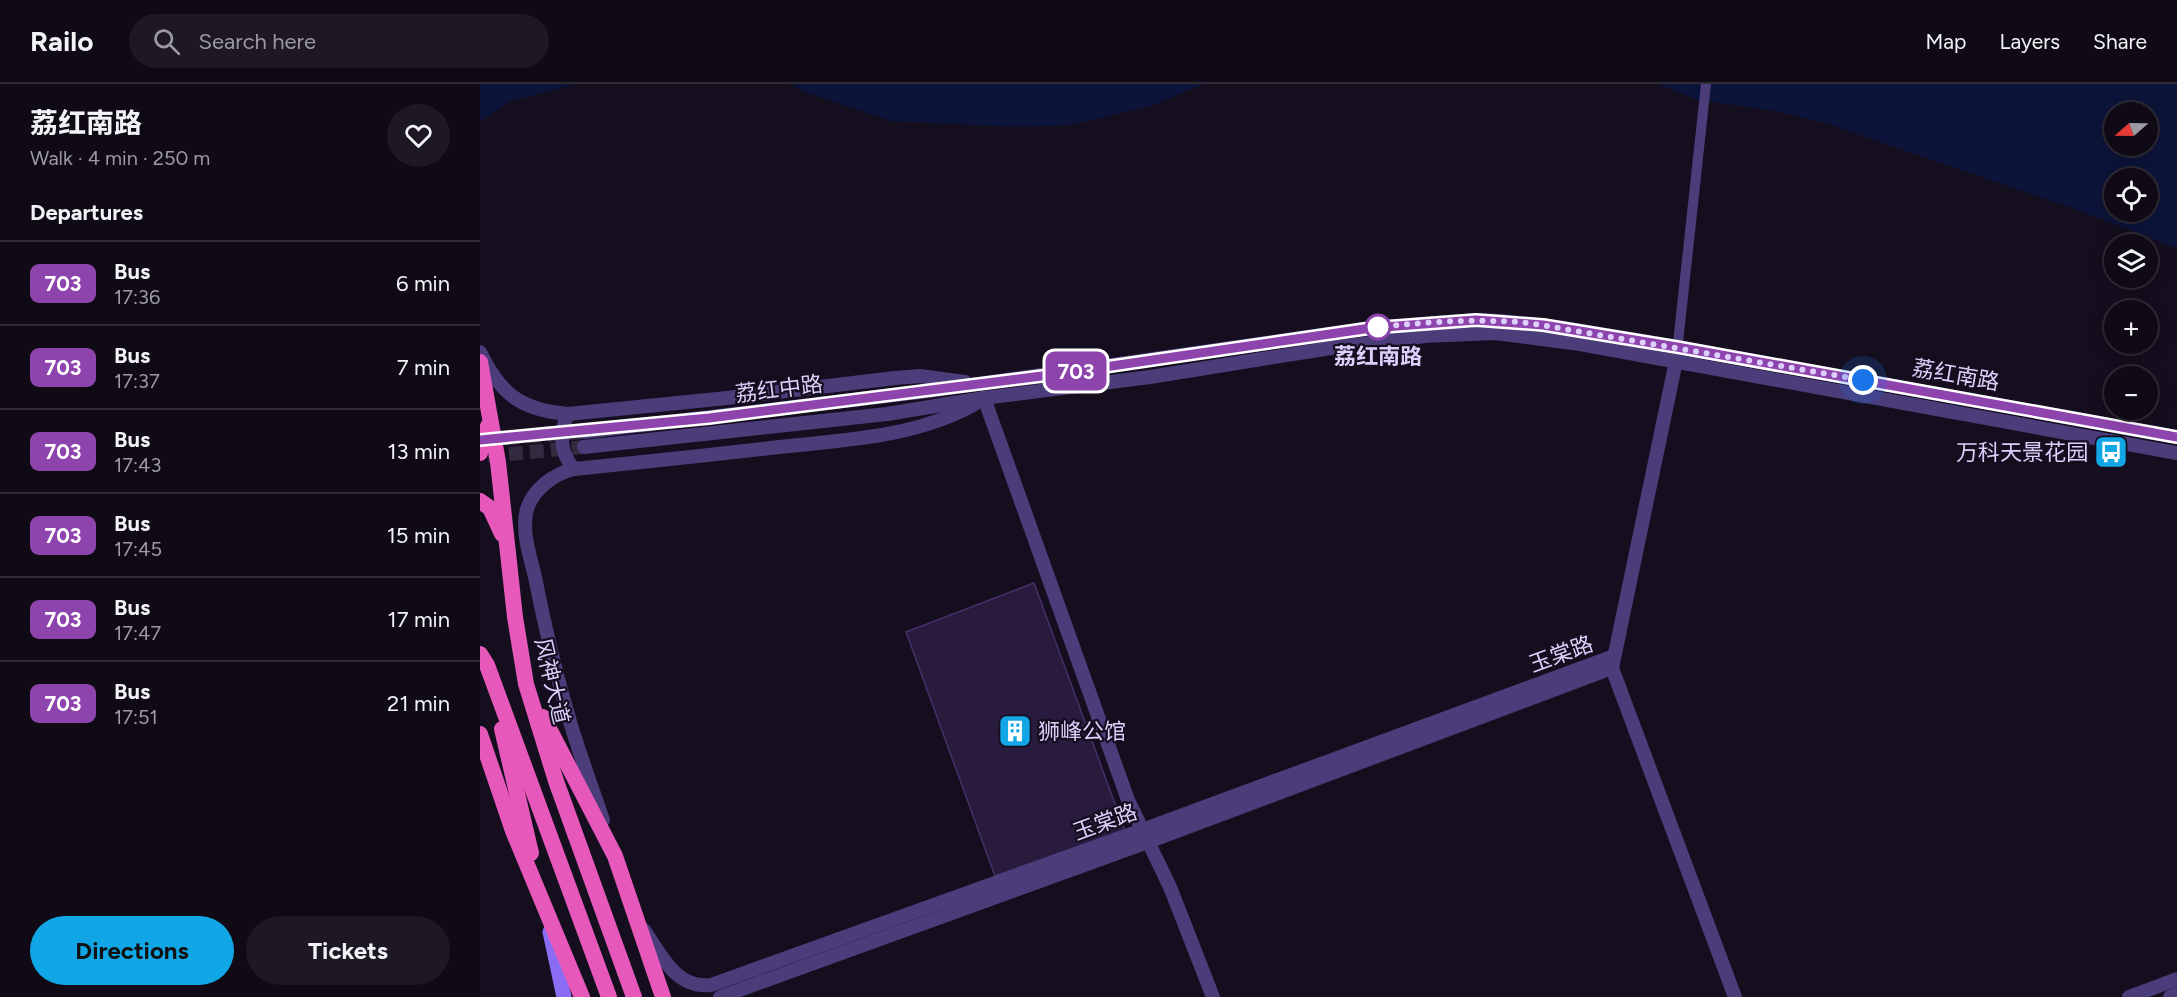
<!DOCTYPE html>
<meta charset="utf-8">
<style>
body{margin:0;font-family:Figtree,"Noto Sans SC",sans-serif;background:#1d1823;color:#f1f3f6;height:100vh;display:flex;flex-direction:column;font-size:22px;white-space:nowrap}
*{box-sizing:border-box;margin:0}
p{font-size:20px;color:#9b9aa1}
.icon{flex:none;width:33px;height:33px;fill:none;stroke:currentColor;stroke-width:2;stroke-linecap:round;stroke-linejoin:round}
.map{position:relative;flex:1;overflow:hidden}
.details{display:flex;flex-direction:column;background:#0f0a16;width:480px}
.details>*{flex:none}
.badge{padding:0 12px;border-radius:9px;font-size:21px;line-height:39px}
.needle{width:39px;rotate:250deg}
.fabs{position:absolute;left:1624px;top:18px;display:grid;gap:12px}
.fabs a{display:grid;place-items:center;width:54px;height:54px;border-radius:50%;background:#0f0a16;box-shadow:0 3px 15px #0003,0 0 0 2px #2f2b35;font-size:30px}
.you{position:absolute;width:30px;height:30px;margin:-15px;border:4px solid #fff;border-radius:50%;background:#1a73e8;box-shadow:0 0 0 9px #1a73e833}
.map>.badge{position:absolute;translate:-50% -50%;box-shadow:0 0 0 3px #fff}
h2{padding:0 30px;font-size:22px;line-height:54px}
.round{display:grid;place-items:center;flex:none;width:63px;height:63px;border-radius:32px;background:#1d1823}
.headline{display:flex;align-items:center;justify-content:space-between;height:102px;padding:0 30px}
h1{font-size:28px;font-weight:700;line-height:45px}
.button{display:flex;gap:12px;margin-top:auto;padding:12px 30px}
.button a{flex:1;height:69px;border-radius:36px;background:#11a6e5;color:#111;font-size:24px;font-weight:700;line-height:69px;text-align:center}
.button a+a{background:#1d1823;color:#f1f3f6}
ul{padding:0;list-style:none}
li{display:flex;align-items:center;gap:18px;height:84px;padding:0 30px;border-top:2px solid #2f2b35}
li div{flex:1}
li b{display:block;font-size:22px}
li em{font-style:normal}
li .badge{min-width:66px;font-weight:700;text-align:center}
header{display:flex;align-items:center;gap:36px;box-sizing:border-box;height:84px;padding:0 30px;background:#0f0a16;border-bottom:2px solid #2f2b35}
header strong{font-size:28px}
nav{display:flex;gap:33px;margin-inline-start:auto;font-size:21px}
.search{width:420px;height:54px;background:#1d1823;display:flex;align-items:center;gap:15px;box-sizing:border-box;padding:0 21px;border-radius:33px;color:#9b9aa1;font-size:22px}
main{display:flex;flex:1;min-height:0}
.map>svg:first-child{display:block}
</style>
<header>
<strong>Railo</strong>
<div class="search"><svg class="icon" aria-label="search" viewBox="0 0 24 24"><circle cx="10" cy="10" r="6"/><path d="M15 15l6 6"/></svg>Search here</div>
<nav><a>Map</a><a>Layers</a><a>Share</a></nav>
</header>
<main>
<section class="details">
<div class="headline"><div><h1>荔红南路</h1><p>Walk · 4 min · 250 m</p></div><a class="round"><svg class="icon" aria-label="heart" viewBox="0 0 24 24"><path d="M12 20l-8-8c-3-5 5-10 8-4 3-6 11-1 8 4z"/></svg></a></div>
<h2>Departures</h2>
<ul>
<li><span class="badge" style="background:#8e44ad;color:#fff">703</span><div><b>Bus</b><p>17:36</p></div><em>6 min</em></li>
<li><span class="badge" style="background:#8e44ad;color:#fff">703</span><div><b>Bus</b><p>17:37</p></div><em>7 min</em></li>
<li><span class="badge" style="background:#8e44ad;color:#fff">703</span><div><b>Bus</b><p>17:43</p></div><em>13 min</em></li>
<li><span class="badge" style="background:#8e44ad;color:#fff">703</span><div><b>Bus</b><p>17:45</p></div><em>15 min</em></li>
<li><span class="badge" style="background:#8e44ad;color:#fff">703</span><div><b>Bus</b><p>17:47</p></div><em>17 min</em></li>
<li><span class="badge" style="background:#8e44ad;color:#fff">703</span><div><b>Bus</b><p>17:51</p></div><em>21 min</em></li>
</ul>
<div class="button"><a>Directions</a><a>Tickets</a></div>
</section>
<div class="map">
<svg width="1697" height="913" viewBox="0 0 1697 913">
<rect width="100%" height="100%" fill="#140e1e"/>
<!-- water -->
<g fill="#0c1439" fill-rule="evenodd">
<polygon points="0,0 95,0 29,18 0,38"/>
<polygon points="310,0 724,0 668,23 590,41 540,43 411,37 328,9"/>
<path d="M1177,0h520v164l-102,-39 -250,-86 -45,-11 -85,-13zM1635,28h33v34h-33zM1635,94h33v34h-33z"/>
</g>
<!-- building -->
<polygon fill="#291b3e" stroke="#462f68" stroke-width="1.5" points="554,499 645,747 515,792 426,548"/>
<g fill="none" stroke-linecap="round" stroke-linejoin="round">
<!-- tertiary-tunnel -->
<g stroke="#322b3f" stroke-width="14" stroke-dasharray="14 7" stroke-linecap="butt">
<polyline points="5,356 104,348"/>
<polyline points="8,372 104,363"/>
</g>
<!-- minor -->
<polyline stroke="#4b3c7a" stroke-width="10" points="1197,268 1226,0"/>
<!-- tertiary -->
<g stroke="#4b3c7a" stroke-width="14">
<path d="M0,268c20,42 41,58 88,62l159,-16 168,-20 25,-2 45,6"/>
<polyline points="1196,277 1132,584 1255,913"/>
<polyline points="504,314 648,716 690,803 733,913"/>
<path d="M88,330c-9,19 -8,39 6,55"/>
<polyline points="104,348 448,307 891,244 996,236 1021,237 1077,243 1197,263 1697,353"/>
<polyline points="104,363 407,330 504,314 670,293 851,264 945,252 1015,249 1100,260 1697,369"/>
<path d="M123,736c-12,-36 -26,-72 -36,-109 -13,-44 -23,-89 -32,-134 -5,-21 -14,-47 -8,-68 7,-21 27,-35 47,-40 69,-7 137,-14 205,-22 66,-7 138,-10 196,-43"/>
<path d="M164,846c17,25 32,59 67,55l431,-155 472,-174"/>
<polyline points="240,913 668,758 1132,584"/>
<polyline points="1649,913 1697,895"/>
<polyline points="1690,913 1697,910"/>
</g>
<!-- secondary -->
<polyline stroke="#8b6df4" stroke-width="15" points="70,848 84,913"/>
<!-- trunk -->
<g stroke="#e658b9" stroke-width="16">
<polyline points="0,278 18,378 35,533 46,600 76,697 154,913"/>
<polyline points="0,369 8,342"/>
<polyline points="0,417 10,424 22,450"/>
<polyline points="0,570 7,581 129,913"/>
<polyline points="63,633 135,772 183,913"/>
<polyline points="22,645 51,769"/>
<polyline points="0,650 33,747 102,913"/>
</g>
</g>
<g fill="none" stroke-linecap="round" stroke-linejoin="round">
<defs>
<polyline id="line" points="0,356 229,334 570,291 891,244 996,236 1063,241 1197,263 1697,353"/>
</defs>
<!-- line casing -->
<use href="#line" stroke="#fff" stroke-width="14"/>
<!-- line -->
<use href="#line" stroke="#8e44ad" stroke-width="9"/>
<!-- walk -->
<path stroke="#ddcefb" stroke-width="6" stroke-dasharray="0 10.8" d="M898,243l-7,1c53,-6 105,-10 158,-5l334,57"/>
</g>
<!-- icons -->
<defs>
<symbol id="bus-square" viewBox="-11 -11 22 22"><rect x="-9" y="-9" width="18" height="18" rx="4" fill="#11a6e5" stroke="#140e1e"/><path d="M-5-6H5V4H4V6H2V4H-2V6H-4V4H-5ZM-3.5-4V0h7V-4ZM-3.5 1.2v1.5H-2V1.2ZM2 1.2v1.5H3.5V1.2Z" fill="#fff"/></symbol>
<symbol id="building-square" viewBox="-11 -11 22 22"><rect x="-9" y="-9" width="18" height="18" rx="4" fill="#11a6e5" stroke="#140e1e"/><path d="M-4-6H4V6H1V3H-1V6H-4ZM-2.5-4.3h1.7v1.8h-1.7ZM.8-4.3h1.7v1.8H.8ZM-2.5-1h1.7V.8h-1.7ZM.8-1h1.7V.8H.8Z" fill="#fff"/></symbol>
</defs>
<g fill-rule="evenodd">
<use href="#bus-square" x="1612" y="349" width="38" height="38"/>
<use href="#building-square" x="516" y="628" width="38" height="38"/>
</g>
<!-- markers -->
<circle fill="#fff" stroke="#8e44ad" stroke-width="3" cx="898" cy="243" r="12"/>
<g text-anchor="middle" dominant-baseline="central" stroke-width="4.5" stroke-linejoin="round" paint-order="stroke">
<!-- stop labels -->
<g font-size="22" font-weight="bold" fill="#ddcefb" stroke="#140e1e">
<text x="898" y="272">荔红南路</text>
</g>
<!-- street labels -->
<g font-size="22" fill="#ddcefb" stroke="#140e1e">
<text transform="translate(1476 291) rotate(10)">荔红南路</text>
<text transform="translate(299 305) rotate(-7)">荔红中路</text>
<text transform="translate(1081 570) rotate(-20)">玉棠路</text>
<text transform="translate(72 597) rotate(77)">风神大道</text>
<text transform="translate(625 738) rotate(-20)">玉棠路</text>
</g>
<!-- poi labels -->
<g font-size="22" fill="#ddcefb" stroke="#140e1e" text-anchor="end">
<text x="1608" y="368">万科天景花园</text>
<text x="558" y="647" text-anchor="start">狮峰公馆</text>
</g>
</g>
</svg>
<div class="fabs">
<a><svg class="needle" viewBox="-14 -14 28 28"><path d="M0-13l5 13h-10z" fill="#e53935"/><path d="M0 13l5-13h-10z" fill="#9b9aa1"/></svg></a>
<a><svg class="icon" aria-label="locate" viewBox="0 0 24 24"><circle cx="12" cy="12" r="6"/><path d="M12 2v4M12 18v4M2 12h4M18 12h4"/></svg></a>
<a><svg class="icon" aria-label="layers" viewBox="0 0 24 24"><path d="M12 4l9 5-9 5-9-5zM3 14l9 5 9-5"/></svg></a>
<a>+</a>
<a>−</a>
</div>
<div class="you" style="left:1383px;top:296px"></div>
<b class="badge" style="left:596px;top:287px;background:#8e44ad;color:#fff">703</b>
</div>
</main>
